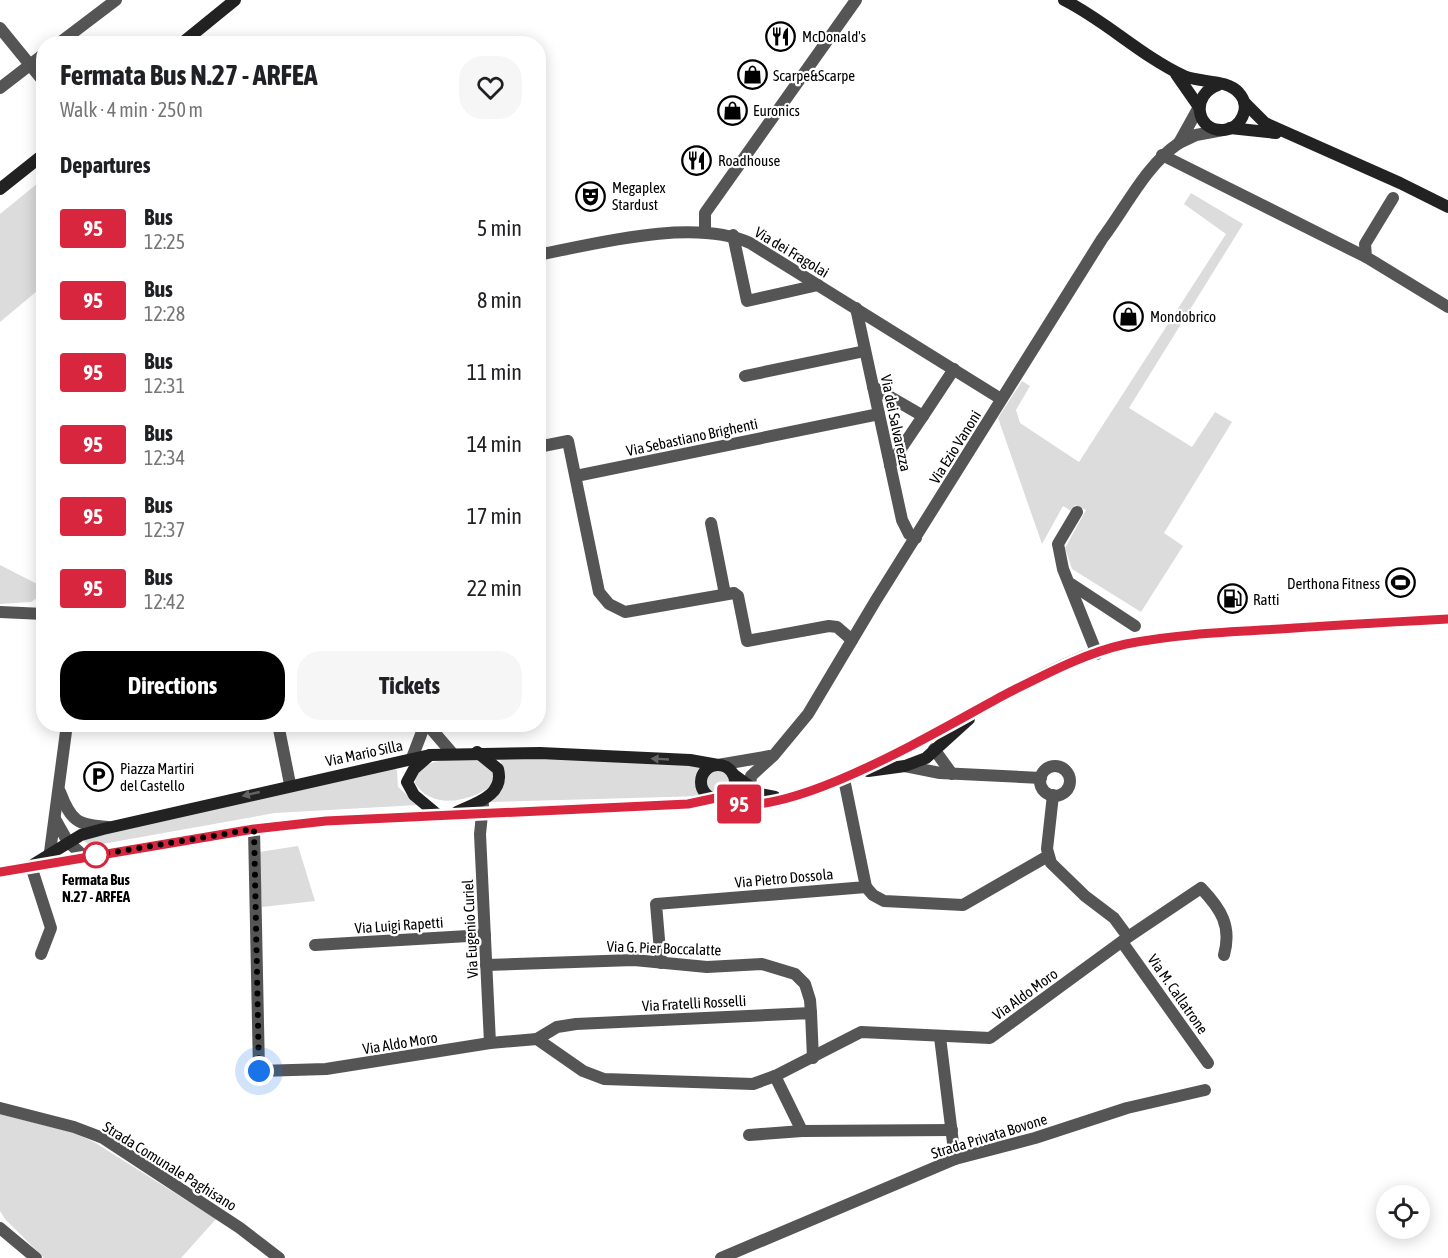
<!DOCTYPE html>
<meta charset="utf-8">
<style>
body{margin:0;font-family:"Asap Condensed",sans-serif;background:#f6f6f6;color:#202124;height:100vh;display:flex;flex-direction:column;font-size:22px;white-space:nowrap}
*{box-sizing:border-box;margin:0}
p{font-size:20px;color:#757577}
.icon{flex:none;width:33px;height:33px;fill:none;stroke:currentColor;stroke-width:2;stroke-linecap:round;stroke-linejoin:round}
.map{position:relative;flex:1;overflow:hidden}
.drawer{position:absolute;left:36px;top:36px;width:510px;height:696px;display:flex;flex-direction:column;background:#fff;border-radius:24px;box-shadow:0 3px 15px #0003}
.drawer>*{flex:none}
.badge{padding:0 12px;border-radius:4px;font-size:21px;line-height:39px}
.tools{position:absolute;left:1376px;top:1185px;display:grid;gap:12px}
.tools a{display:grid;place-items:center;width:54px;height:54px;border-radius:50%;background:#fff;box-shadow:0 3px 15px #0003;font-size:30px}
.you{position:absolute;width:30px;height:30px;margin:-15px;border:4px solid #fff;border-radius:50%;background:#1a73e8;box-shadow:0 0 0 9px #1a73e833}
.map>.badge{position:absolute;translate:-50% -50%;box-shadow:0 0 0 3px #fff}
h2{padding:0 24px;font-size:22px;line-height:54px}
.round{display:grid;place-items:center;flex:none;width:63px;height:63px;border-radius:24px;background:#f6f6f6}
.headline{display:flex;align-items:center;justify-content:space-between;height:102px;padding:0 24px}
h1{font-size:28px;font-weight:700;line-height:45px}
.action{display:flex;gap:12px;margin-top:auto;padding:12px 24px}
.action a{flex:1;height:69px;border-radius:24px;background:#000;color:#fff;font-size:24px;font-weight:700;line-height:69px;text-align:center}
.action a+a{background:#f6f6f6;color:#202124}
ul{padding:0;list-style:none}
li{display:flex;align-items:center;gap:18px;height:72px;padding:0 24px}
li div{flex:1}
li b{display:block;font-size:22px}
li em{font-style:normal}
li .badge{min-width:66px;font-weight:700;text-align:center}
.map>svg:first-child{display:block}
</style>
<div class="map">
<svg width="1448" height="1258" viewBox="0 0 1448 1258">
<rect width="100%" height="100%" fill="#fff"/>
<!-- green -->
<g fill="#dcdcdc">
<polygon points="43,179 43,286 0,322 0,214"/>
<polygon points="1191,193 1243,224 1129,408 1192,447 1215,412 1232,422 1164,533 1183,546 1141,612 1072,569 1065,548 1086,510 1075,505 1071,511 1063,506 1042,544 998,418 1022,381 1030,386 1016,410 1020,423 1079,462 1226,234 1184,204"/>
<polygon points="0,565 43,587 43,594 31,602 0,604"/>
<path d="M496,756l207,9c-6,12 -10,21 0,31l-214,6c19,-10 21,-32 7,-46z"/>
<path d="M474,758l8,3 13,13 -4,12c-21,16 -60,24 -76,-3 2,-26 40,-24 59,-25z"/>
<polygon points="392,768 397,770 398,787 418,805 275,813 91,846 81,839"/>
<circle cx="718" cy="781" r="12"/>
<polygon points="298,846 315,901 262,907 259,852"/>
<polygon points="0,1114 74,1133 94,1142 216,1219 181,1258 44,1258 5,1219 0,1211"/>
</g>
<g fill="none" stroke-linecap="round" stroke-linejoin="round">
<!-- street -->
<g stroke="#555" stroke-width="12">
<polyline points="0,28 44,82"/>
<polyline points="58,44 116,0"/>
<polyline points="0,88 44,54"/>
<polyline points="1199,107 1179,143 1196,135 1223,130"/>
<polyline points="1162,155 1366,257"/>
<polyline points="1393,198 1365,244 1366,257 1448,307"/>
<polyline points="705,232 705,213 856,0"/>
<polyline points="733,235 747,301 818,285"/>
<path d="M538,255c60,-12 156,-37 212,-12l251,156"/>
<polyline points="856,308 902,520 909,534 916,538"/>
<polyline points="745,376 865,351"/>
<polyline points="873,387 923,416 890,465"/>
<polyline points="923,416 954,369"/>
<polyline points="538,447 568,441 599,592 609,604 625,612 734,593 738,596 747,641 829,626 837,627 852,640"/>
<polyline points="576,476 879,414"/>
<polyline points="1077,512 1058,544 1063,569 1097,654"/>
<polyline points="711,523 725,594"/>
<polyline points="1071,584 1135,626"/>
<polyline points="0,612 44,614"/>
<polyline points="278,724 290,784"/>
<polyline points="427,724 452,753"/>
<polyline points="934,749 952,774"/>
<polyline points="412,758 425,724"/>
<polyline points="718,765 770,756"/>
<polyline points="905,766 940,773 1041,778"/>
<circle cx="1055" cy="781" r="15"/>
<path d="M750,787l1,-11 23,-21 34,-41 68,-114 226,-361c25,-33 43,-73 77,-96"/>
<path d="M60,792c11,29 17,33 48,35"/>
<polyline points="1053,795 1047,849 1051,863 1085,896 1114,918 1128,937"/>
<polyline points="483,805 480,834 490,1043"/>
<polyline points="55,819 68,842 85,857"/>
<path d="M254,829l5,242 67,-2 164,-26 47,-4 46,32 21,8 149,5 22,-8 86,-44 129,6 138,-101 73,-49c20,21 31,38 23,67"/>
<polyline points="50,852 67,724"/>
<polyline points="31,866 51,928 41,954"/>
<polyline points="866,887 873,895 884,901 963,905 1048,856"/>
<polyline points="1122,942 1208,1063"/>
<polyline points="315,945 485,935"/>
<polyline points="661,963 656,904 866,887 844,779"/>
<polyline points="486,965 634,960 707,967 762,964 795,974 805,984 810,1000 811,1013"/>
<polyline points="940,1037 955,1159"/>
<polyline points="537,1039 557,1027 576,1024 811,1013 813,1058"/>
<polyline points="775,1076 802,1131 952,1130"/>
<polyline points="0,1108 74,1127 103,1138 240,1228 279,1258"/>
<polyline points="749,1135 802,1131"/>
<polyline points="0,1228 36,1258"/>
<polyline points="721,1258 955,1159 1035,1138 1127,1108 1205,1090"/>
</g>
<!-- secondary -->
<g stroke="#222" stroke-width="12">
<path d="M1064,0c42,21 77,56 120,76 16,7 43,3 55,17 13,14 2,36 -16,37 -28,1 -32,-36 -5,-45"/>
<polyline points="181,44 235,0"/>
<polyline points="1176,74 1199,107"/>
<polyline points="1244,102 1265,123 1400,183 1448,207"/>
<polyline points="1230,128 1276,133"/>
<polyline points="0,189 44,154"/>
<polyline points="430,755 414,769 407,782 414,795 438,815"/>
<circle cx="718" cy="782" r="17"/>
<polyline points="868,771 905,766 926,758 969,719"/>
<polyline points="733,774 760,794 775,797"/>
<path d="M457,812c19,-9 48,-17 41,-43l-21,-17"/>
<polyline points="34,864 81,835 103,829 430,755 540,753 690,760 718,765"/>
<path d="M0,872l254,-43 72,-8 362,-17 28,-6c58,35 229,-72 284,-101 40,-21 81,-44 126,-53 49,-10 100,-12 149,-15 58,-3 115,-7 173,-10"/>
</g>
</g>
<!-- one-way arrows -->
<defs><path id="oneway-solid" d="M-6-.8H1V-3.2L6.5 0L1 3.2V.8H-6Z" transform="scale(1.5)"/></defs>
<g fill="#646464">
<use href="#oneway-solid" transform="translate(660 759) rotate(-177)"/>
<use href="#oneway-solid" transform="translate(251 794) rotate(167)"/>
</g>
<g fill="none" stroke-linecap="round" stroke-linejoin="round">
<defs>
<path id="line" d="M0,872l254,-43 72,-8 362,-17 28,-6c58,35 236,-76 292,-105 38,-19 77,-40 118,-49 50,-10 103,-12 154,-15 56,-4 112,-7 168,-10"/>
</defs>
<!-- line casing -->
<use href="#line" stroke="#fff" stroke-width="14"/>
<!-- line -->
<use href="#line" stroke="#d7263d" stroke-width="9"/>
<!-- walk -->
<polyline stroke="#000" stroke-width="6" stroke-dasharray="0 10.8" points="96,855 91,856 254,829 259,1071"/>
</g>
<!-- icons -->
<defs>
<symbol id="restaurant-ring" viewBox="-11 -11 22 22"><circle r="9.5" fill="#fff" stroke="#000" stroke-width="1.5"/><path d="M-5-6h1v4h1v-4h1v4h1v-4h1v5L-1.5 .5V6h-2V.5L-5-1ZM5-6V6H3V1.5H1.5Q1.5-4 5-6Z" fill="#000"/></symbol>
<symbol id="shop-ring" viewBox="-11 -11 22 22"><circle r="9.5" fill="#fff" stroke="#000" stroke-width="1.5"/><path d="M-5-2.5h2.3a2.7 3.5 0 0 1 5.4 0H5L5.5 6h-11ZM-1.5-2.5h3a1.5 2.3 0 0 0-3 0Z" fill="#000"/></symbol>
<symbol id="theatre-ring" viewBox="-11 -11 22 22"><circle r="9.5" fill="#fff" stroke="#000" stroke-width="1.5"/><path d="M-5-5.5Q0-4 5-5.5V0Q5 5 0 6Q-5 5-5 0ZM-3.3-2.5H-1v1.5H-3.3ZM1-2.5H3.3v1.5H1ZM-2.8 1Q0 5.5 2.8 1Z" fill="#000"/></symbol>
<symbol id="stadium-ring" viewBox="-11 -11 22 22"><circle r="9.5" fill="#fff" stroke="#000" stroke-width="1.5"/><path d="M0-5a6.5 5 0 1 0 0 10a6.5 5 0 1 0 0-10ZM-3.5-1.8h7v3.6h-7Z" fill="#000"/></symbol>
<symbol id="fuel-ring" viewBox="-11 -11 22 22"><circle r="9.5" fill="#fff" stroke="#000" stroke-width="1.5"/><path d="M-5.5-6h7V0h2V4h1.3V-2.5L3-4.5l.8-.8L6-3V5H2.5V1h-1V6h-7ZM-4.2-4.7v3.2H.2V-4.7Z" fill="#000"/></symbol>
<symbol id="parking-ring" viewBox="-11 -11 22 22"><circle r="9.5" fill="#fff" stroke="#000" stroke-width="1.5"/><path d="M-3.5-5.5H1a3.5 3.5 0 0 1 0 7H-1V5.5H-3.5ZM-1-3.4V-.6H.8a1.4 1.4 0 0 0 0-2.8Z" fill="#000"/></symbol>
</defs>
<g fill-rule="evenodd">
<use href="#restaurant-ring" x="764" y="20" width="33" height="33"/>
<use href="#shop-ring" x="736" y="58" width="33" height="33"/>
<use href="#shop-ring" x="716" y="94" width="33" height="33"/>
<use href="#restaurant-ring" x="680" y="144" width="33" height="33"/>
<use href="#theatre-ring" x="574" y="180" width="33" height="33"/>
<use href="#shop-ring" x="1112" y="300" width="33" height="33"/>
<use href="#stadium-ring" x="1384" y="566" width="33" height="33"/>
<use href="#fuel-ring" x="1216" y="582" width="33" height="33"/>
<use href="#parking-ring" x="82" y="760" width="33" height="33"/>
</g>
<!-- markers -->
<circle fill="#fff" stroke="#d7263d" stroke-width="3" cx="96" cy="855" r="12"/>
<g text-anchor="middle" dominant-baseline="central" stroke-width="4.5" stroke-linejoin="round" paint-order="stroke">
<!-- poi labels -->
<g font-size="15" fill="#000" stroke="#fff" text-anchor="start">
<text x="802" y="36">McDonald's</text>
<text x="773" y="75">Scarpe&amp;Scarpe</text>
<text x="753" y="110">Euronics</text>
<text x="718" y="160">Roadhouse</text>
<text x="612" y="187">Megaplex<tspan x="612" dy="17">Stardust</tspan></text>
<text x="1150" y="316">Mondobrico</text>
<text x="1380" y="583" text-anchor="end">Derthona Fitness</text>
<text x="1253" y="599">Ratti</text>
<text x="120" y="768">Piazza Martiri<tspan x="120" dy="17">del Castello</tspan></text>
</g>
<!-- street labels -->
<g font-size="15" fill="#000" stroke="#fff">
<text transform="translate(792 252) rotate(31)">Via dei Fragolai</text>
<text transform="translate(896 423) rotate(78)">Via dei Salvarezza</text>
<text transform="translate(692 437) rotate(-12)">Via Sebastiano Brighenti</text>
<text transform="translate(955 447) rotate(-58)">Via Ezio Vanoni</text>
<text transform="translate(364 753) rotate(-12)">Via Mario Silla</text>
<text transform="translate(784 878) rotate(-5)">Via Pietro Dossola</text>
<text transform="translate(399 925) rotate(-4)">Via Luigi Rapetti</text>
<text transform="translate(470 929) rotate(-93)">Via Eugenio Curiel</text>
<text transform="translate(664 948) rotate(2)">Via G. Pier Boccalatte</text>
<text transform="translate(1025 994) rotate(-36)">Via Aldo Moro</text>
<text transform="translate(1178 994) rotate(55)">Via M. Callatrone</text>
<text transform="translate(694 1003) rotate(-3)">Via Fratelli Rosselli</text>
<text transform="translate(400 1043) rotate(-9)">Via Aldo Moro</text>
<text transform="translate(989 1136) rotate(-17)">Strada Privata Bovone</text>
<text transform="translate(170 1166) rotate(32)">Strada Comunale Paghisano</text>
</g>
<!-- stop labels -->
<g font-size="15" font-weight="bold" fill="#000" stroke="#fff">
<text x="96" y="879">Fermata Bus<tspan x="96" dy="17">N.27 - ARFEA</tspan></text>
</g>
</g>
</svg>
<div class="tools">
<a><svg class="icon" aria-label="locate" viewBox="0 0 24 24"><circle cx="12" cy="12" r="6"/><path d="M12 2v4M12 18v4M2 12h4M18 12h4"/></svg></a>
</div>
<div class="you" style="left:259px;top:1071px"></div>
<b class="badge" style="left:739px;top:804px;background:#d7263d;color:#fff">95</b>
<section class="drawer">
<div class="headline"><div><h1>Fermata Bus N.27 - ARFEA</h1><p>Walk · 4 min · 250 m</p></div><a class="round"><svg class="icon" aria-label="heart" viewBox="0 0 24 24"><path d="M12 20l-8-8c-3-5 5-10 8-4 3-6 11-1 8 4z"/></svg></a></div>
<h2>Departures</h2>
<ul>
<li><span class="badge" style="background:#d7263d;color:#fff">95</span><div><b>Bus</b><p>12:25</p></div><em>5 min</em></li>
<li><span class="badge" style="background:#d7263d;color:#fff">95</span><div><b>Bus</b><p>12:28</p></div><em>8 min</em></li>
<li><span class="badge" style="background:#d7263d;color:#fff">95</span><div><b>Bus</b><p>12:31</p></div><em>11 min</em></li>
<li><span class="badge" style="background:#d7263d;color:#fff">95</span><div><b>Bus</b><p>12:34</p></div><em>14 min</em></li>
<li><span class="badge" style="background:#d7263d;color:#fff">95</span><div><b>Bus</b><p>12:37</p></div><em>17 min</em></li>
<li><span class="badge" style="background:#d7263d;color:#fff">95</span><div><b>Bus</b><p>12:42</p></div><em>22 min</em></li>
</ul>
<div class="action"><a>Directions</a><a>Tickets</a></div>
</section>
</div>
